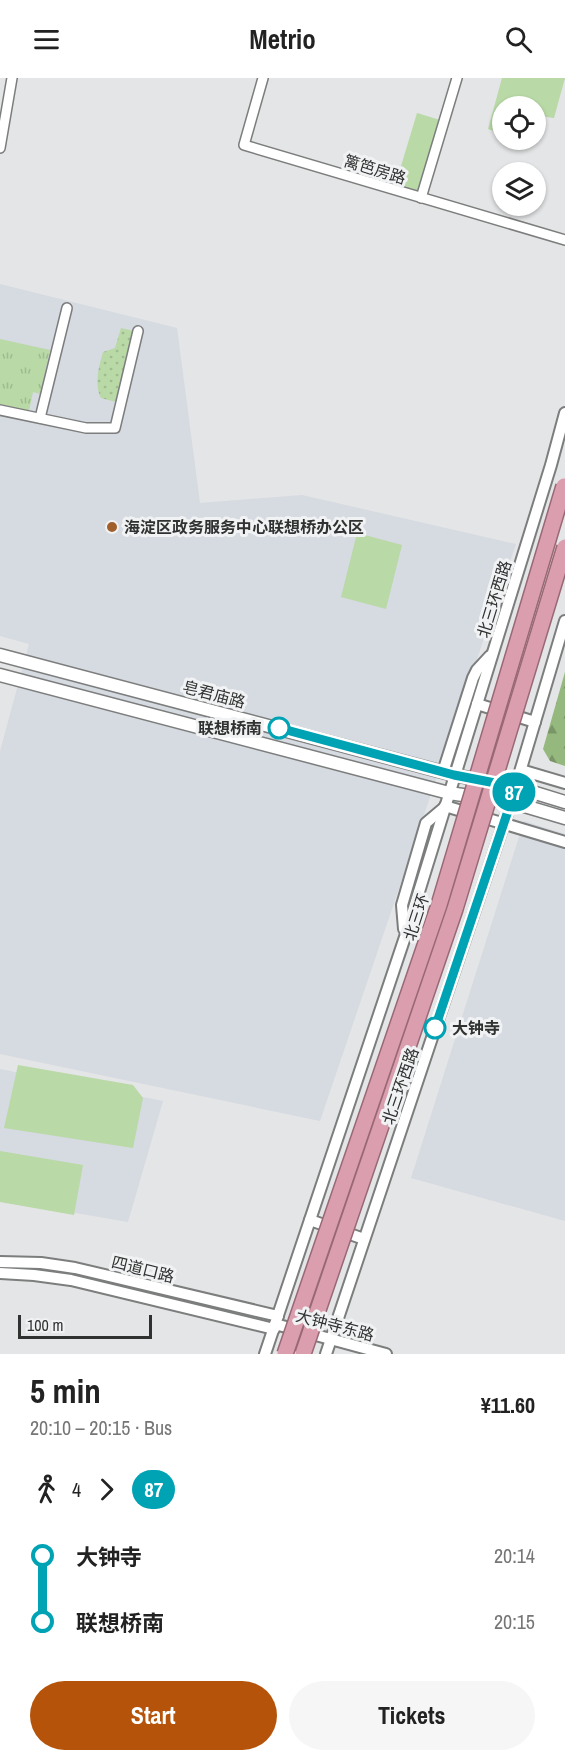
<!DOCTYPE html>
<meta charset="utf-8">
<style>
body{margin:0;font-family:"Archivo Narrow","Noto Sans SC",sans-serif;background:#f6f6f6;color:#222;height:100vh;display:flex;flex-direction:column;font-size:22px;white-space:nowrap}
*{box-sizing:border-box;margin:0}
p{font-size:20px;color:#767676}
.icon{flex:none;width:33px;height:33px;fill:none;stroke:currentColor;stroke-width:2;stroke-linecap:round;stroke-linejoin:round}
.map{position:relative;height:1276px;overflow:hidden}
.details{display:flex;flex-direction:column;background:#fff;flex:1}
.details>*{flex:none}
.badge{padding:0 12px;border-radius:20px;font-size:21px;line-height:39px}
.controls{position:absolute;left:492px;top:18px;display:grid;gap:12px}
.controls a{display:grid;place-items:center;width:54px;height:54px;border-radius:50%;background:#fff;box-shadow:0 2px 4px #0004;font-size:30px}
.scale{position:absolute;left:18px;bottom:15px;width:134px;box-sizing:border-box;padding-left:6px;border:3px solid #303131;border-top:0;font-size:16px;line-height:21px;white-space:nowrap;color:#303131;-webkit-text-stroke:4px #f1f2f3;paint-order:stroke}
.map>.badge{position:absolute;translate:-50% -50%;box-shadow:0 0 0 3px #fff}
.legs{display:flex;align-items:center;gap:9px;height:66px;padding:0 30px;font-size:20px}
.legs p{margin-inline-start:auto}
.overview{display:flex;align-items:center;justify-content:space-between;height:102px;padding:0 30px}
h1{font-size:33px;font-weight:800;line-height:45px}
.action{display:flex;gap:12px;margin-top:auto;padding:12px 30px}
.action a{flex:1;height:69px;border-radius:36px;background:#b45309;color:#fff;font-size:24px;font-weight:800;line-height:69px;text-align:center}
.action a+a{background:#f6f6f6;color:#222}
ul{padding:0 30px;list-style:none}
li{display:flex;align-items:center;gap:21px;height:66px;font-size:22px}
li i{display:grid;place-items:center;width:9px;height:100%;margin:0 8px;background:currentColor}
li i::after{content:'';width:15px;height:15px;margin:-8px;border:4px solid;border-radius:50%;background:#fff}
li p{margin-inline-start:auto}
li:first-child i{background:linear-gradient(#0000 50%,currentColor 0)}
li:last-child i{background:linear-gradient(currentColor 50%,#0000 0)}
header{display:flex;justify-content:space-between;align-items:center;height:78px;padding:0 30px;background:#fff;font-size:27px;font-weight:800}
.map>svg:first-child{display:block}
</style>
<header><svg class="icon" aria-label="menu" viewBox="0 0 24 24"><path d="M4 6h16M4 12h16M4 18h16"/></svg>Metrio<svg class="icon" aria-label="search" viewBox="0 0 24 24"><circle cx="10" cy="10" r="6"/><path d="M15 15l6 6"/></svg></header>
<div class="map">
<svg width="565" height="1276" viewBox="0 0 565 1276">
<defs>
<pattern id="grass-tufts" width="24" height="20" patternUnits="userSpaceOnUse" patternTransform="scale(1.5)"><rect width="24" height="20" fill="#b9d9a6"/><path d="M3 7l-1-3M5 7V3M7 7l1-3M15 17l-1-3M17 17v-4M19 17l1-3" fill="none" stroke="#9fbb8f"/></pattern>
<pattern id="forest-firs" width="22" height="20" patternUnits="userSpaceOnUse" patternTransform="scale(1.5)"><rect width="22" height="20" fill="#95b87e"/><path d="M5 1l3.5 6h-7zM16 11l3.5 6h-7z" fill="#7a9668"/></pattern>
<pattern id="garden-dots" width="8" height="8" patternUnits="userSpaceOnUse" patternTransform="scale(1.5)"><rect width="8" height="8" fill="#b9d9a6"/><path d="M2 2h.1M6 6h.1" fill="none" stroke="#9fbb8f" stroke-width="1.8" stroke-linecap="round"/></pattern>
</defs>
<rect width="100%" height="100%" fill="#e4e5e6"/>
<!-- built -->
<g fill="#d6dae1">
<polygon points="0,206 177,250 200,425 302,417 516,466 320,1043 0,976 0,673 29,566 0,558"/>
<polygon points="524,743 565,756 565,1143 411,1100"/>
<polygon points="0,991 163,1023 128,1144 0,1122"/>
</g>
<!-- grass -->
<polygon fill="url(#grass-tufts)" points="0,261 50,272 40,316 33,314 29,333 0,326"/>
<!-- forest -->
<polygon fill="url(#forest-firs)" points="565,594 565,688 550,683 543,671"/>
<!-- park -->
<g fill="#b9d9a6">
<polygon points="502,0 565,0 554,40 540,38 536,51 536,28 502,28 502,56 488,51"/>
<polygon points="417,35 440,42 418,116 395,108"/>
<polygon points="357,455 402,467 386,531 341,519"/>
<polygon points="18,987 133,1007 143,1020 133,1070 4,1050"/>
<polygon points="0,1073 83,1087 74,1137 0,1124"/>
</g>
<!-- garden -->
<path fill="url(#garden-dots)" d="M121,250l13,3 -18,71 -15,-4c-7,-14 -2,-32 2,-46l12,-4z"/>
<g fill="none" stroke-linecap="round" stroke-linejoin="round">
<defs>
<g id="minor">
<polyline points="263,0 244,67 565,162"/>
<polyline points="0,70 12,0"/>
<polyline points="421,120 457,0"/>
<polyline points="0,332 86,350 115,350 138,253"/>
<polyline points="40,340 67,230"/>
</g>
<g id="tertiary">
<polyline points="477,626 535,644"/>
<polyline points="521,692 565,705"/>
<polyline points="443,694 473,600 477,592 490,578"/>
<polyline points="445,728 565,764"/>
<polyline points="476,738 505,641"/>
<polyline points="404,851 402,827 426,745 445,729"/>
<polyline points="310,1142 364,1161"/>
<polyline points="0,1184 41,1185 75,1190 278,1238"/>
<polyline points="0,1195 34,1197 71,1202 274,1251"/>
<polyline points="275,1246 386,1276"/>
<polyline points="265,1276 405,859 551,387 565,335"/>
<polyline points="326,1276 511,724 565,543"/>
</g>
<g id="secondary">
<polyline points="0,577 454,697 516,709 565,724"/>
<polyline points="0,597 449,715 511,724 565,740"/>
</g>
</defs>
<!-- minor casing -->
<use href="#minor" stroke="#7c7d7d" stroke-width="12"/>
<!-- tertiary casing -->
<use href="#tertiary" stroke="#7c7d7d" stroke-width="14"/>
<!-- secondary casing -->
<use href="#secondary" stroke="#7c7d7d" stroke-width="15"/>
<!-- minor -->
<use href="#minor" stroke="#fff" stroke-width="9"/>
<!-- tertiary -->
<use href="#tertiary" stroke="#fff" stroke-width="10"/>
<!-- secondary -->
<use href="#secondary" stroke="#fff" stroke-width="12"/>
<defs>
<g id="trunk-bridge">
<polyline points="285,1276 439,827 564,408"/>
<polyline points="303,1276 455,831 565,469"/>
</g>
</defs>
<!-- trunk-bridge casing -->
<use href="#trunk-bridge" stroke="#986875" stroke-width="18" stroke-linecap="butt"/>
<!-- trunk-bridge -->
<use href="#trunk-bridge" stroke="#da9eae" stroke-width="15"/>
</g>
<g fill="none" stroke-linecap="round" stroke-linejoin="round">
<defs>
<polyline id="line-1" points="279,650 454,697 516,709 435,950"/>
</defs>
<!-- line-1 casing -->
<use href="#line-1" stroke="#fff" stroke-width="14"/>
<!-- line-1 -->
<use href="#line-1" stroke="#00a3b4" stroke-width="9"/>
</g>
<!-- markers -->
<circle fill="#a1602b" stroke="#f1f2f3" stroke-width="2" cx="112" cy="449" r="6"/>
<g fill="#fff" stroke="#00a3b4" stroke-width="3">
<circle cx="279" cy="650" r="10"/>
<circle cx="435" cy="950" r="10"/>
</g>
<g text-anchor="middle" dominant-baseline="central" stroke-width="6" stroke-linejoin="round" paint-order="stroke">
<!-- street labels -->
<g font-size="16" fill="#303131" stroke="#f1f2f3">
<text transform="translate(375 91) rotate(17)">篱笆房路</text>
<text transform="translate(494 521) rotate(-73)">北三环西路</text>
<text transform="translate(214 616) rotate(15)">皂君庙路</text>
<text transform="translate(416 839) rotate(-72)">北三环</text>
<text transform="translate(400 1008) rotate(-71)">北三环西路</text>
<text transform="translate(143 1191) rotate(14)">四道口路</text>
<text transform="translate(335 1247) rotate(15)">大钟寺东路</text>
</g>
<!-- poi labels -->
<g font-size="16" font-weight="bold" fill="#303131" stroke="#f1f2f3" text-anchor="start">
<text x="124" y="449">海淀区政务服务中心联想桥办公区</text>
</g>
<!-- stop labels -->
<g font-size="16" font-weight="bold" fill="#303131" stroke="#f1f2f3" text-anchor="end">
<text x="262" y="650">联想桥南</text>
<text x="452" y="950" text-anchor="start">大钟寺</text>
</g>
</g>
</svg>
<div class="controls">
<a><svg class="icon" aria-label="locate" viewBox="0 0 24 24"><circle cx="12" cy="12" r="6"/><path d="M12 2v4M12 18v4M2 12h4M18 12h4"/></svg></a>
<a><svg class="icon" aria-label="layers" viewBox="0 0 24 24"><path d="M12 4l9 5-9 5-9-5zM3 14l9 5 9-5"/></svg></a>
</div>
<div class="scale">100 m</div>
<b class="badge" style="left:514px;top:714px;background:#00a3b4;color:#fff">87</b>
</div>
<section class="details">
<div class="overview"><div><h1>5 min</h1><p>20:10 – 20:15 · Bus</p></div><b>¥11.60</b></div>
<div class="legs"><svg class="icon" aria-label="walk" viewBox="0 0 24 24"><circle cx="13" cy="4" r="2"/><path d="M13 8l-2 6 4 7M11 14l-3 7M7 12l3-4h3l4 4"/></svg>4<svg class="icon" aria-label="forward" viewBox="0 0 24 24"><path d="M9 5l7 7-7 7"/></svg><b class="badge" style="background:#00a3b4;color:#fff">87</b></div>
<ul>
<li><i style="color:#00a3b4"></i><b>大钟寺</b><p>20:14</p></li>
<li><i style="color:#00a3b4"></i><b>联想桥南</b><p>20:15</p></li>
</ul>
<div class="action"><a>Start</a><a>Tickets</a></div>
</section>
